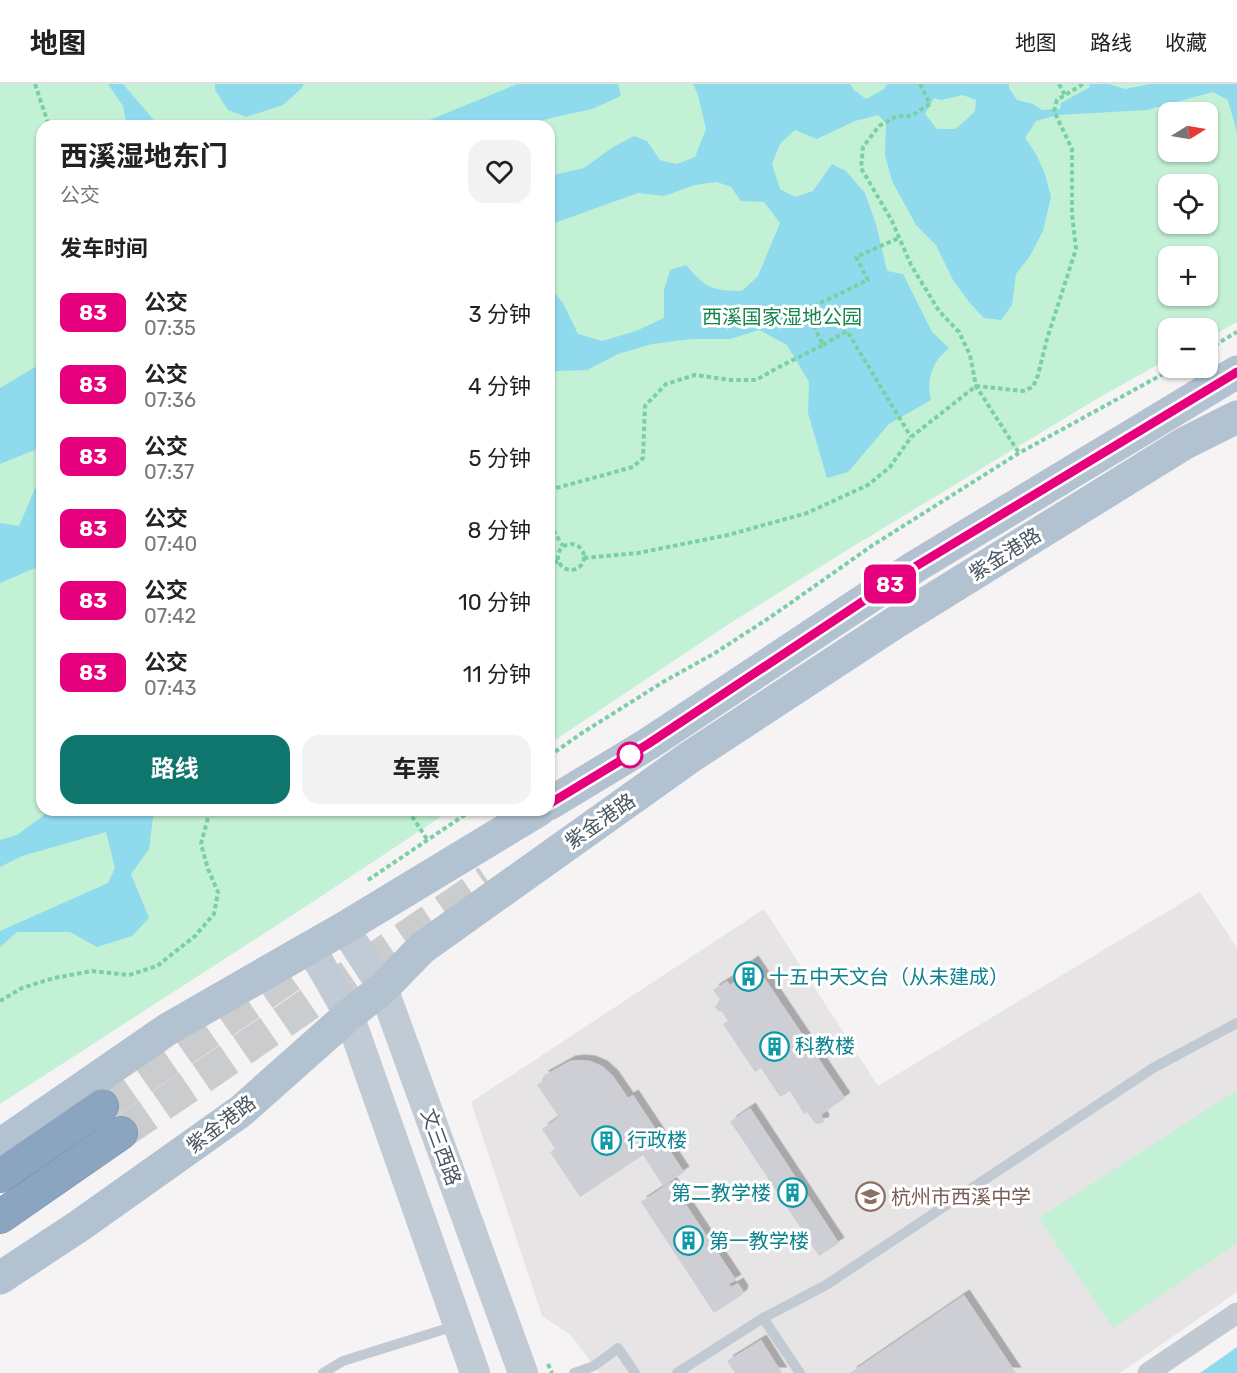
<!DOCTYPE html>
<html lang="zh">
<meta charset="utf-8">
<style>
body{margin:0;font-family:Rubik,"Noto Sans SC",sans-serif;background:#f2f2f2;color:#222;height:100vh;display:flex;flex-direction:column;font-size:22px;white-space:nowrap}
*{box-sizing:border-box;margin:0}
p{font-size:20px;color:#767676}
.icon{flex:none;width:33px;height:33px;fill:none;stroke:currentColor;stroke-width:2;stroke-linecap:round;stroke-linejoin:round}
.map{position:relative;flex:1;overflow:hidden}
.drawer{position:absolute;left:36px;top:36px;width:519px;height:696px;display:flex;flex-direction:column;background:#fff;border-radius:18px;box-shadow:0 2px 4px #0004}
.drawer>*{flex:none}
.badge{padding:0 12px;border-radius:9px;font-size:21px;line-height:39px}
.needle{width:39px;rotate:79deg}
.tools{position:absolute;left:1158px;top:18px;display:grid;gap:12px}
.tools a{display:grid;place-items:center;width:60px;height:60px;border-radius:12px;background:#fff;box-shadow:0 2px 4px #0004;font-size:30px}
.map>.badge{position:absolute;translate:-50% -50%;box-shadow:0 0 0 3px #fff}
h2{padding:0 24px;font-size:22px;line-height:54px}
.round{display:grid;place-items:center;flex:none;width:63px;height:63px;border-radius:18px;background:#f2f2f2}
.summary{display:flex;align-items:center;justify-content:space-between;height:102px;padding:0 24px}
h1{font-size:28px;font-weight:700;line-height:45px}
.button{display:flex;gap:12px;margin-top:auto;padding:12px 24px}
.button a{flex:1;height:69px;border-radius:18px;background:#0f766e;color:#fff;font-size:24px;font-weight:700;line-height:69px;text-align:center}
.button a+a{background:#f2f2f2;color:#222}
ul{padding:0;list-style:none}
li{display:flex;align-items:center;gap:18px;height:72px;padding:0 24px}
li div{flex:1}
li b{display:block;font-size:22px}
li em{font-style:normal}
li .badge{min-width:66px;font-weight:700;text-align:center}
header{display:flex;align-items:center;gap:36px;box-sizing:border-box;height:84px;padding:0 30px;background:#fff;border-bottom:2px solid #e0e0e0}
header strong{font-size:28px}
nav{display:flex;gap:33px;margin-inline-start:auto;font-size:21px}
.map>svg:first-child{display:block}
</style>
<header>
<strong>地图</strong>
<nav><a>地图</a><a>路线</a><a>收藏</a></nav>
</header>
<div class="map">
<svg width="1237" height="1289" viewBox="0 0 1237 1289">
<defs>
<filter id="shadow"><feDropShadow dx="5.5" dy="-5.5" stdDeviation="0" flood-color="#0004"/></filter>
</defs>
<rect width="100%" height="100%" fill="#f5f3f3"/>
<!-- education -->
<polygon fill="#e6e4e5" points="1200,808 1237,864 1237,1208 1120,1289 599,1289 571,1251 542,1232 471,1018 764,825 878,1002"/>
<!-- green -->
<g fill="#c3f1d5" fill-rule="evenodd">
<path d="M0,0h1237v238l-29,16v-10h-40v31l-75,42 -249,151 -115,72 -180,120v-618h-507v684h409l-143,95 -308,199zM1168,28h40v40h-40zM1168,100h40v40h-40zM1168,172h40v40h-40z"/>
<polygon points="1237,1006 1237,1159 1113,1244 1039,1134"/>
</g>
<!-- water -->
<g fill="#90daee" fill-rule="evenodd">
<polygon points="108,0 123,0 159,42 127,42 123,22"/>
<polygon points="215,0 304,0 302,4 283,21 246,33 228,26 215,6"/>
<polygon points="517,0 618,0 621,12 592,25 551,34 524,42 415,42"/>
<path d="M693,0h157l4,6 12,9 18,-10 3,-5h122v4l8,12 16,4 9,6 18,-1 1,-6 29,-16 -1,-3h19l17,5 25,-5h87v49l-9,-33 -15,-8 -66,18 -89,5 -22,6 -11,17 11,16 9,20 6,23 -8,34 -13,25 -14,18 -4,31 -11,15 -17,-2 -15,-16 -16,-22 -17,-35 -20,-20 -24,-44 -7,-26 1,-32 -8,-8 -23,6 -38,18 -22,-9 -15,14 -8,20 8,25 15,8 18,-6 19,-27 14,7 19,22 11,31 11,47 16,3 29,58 17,16c-17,14 -23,31 -18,52l-42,24 -41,48 -21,6 -19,-65 1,-31 -22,-37 -28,-15 -29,9h-39l-39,5 -34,10 -31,16 -30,1 -8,4v-89l14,17 15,31 24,7 34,-10 28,-13v-28l6,-20 16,-5c20,23 26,26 56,26l16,-15 22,-53 -16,-21 -23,-1 -10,-14 -14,-5 -22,3 -31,11 -26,-3 -89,32v-49l35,-8 29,-21 21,-11 13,5 13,19 17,4 18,-7 11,-28 -8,-34zM963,11l13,5 -1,11 -9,9 -11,9h-18l-12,-15 9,-16 7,2z"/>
<polygon points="42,279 42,363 0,380 0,304"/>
<polygon points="42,396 42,495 35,484 0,499 0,439 19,442 38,398"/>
<polygon points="51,726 154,726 149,765 131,790 149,834 132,852 97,863 70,848 17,848 0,863 0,847 108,799 115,784 106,748 22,772 0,783 0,756 17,751"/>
<polygon points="1237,1263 1237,1289 1200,1289"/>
</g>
<!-- building -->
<g fill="#cdcfd5" filter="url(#shadow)">
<polygon points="753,877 845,1014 821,1031 824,1036 823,1039 816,1040 814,1038 807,1028 804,1030 790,1007 780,1013 761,984 755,988 723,940 728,937 722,928 718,927 715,923 720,915 713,906 727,897 730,901 736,897 733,891"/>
<polygon points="579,976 590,977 602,982 613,992 628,1014 633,1011 684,1088 663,1102 643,1071 580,1113 550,1068 555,1065 542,1045 559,1033 537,1001 545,996 543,992 570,977"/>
<polygon points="750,1024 839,1159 819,1172 740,1052 730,1038"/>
<polygon points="671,1098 736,1196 729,1200 731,1203 738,1199 743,1207 742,1211 714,1229 641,1118"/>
<polygon points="964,1211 1016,1289 850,1289"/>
<polygon points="761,1256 782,1289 735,1289 727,1277"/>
</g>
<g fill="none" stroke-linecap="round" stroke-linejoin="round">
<!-- highway-tunnel -->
<g stroke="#caccce" stroke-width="33" stroke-dasharray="33 16" stroke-linecap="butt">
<polyline points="102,1022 313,876"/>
<polyline points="121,1049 488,797"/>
</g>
<defs>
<g id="highway">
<polyline points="0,1092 102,1022"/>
<polyline points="0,1133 121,1049"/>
</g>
</defs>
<!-- highway casing -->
<use href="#highway" stroke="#7690ad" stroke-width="34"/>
<!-- path -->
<g stroke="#7ad0a6" stroke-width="4" stroke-dasharray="4.5 3" stroke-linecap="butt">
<polyline points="35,0 49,42"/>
<polyline points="920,0 930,20 911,32 897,32 879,42 863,63 861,84 892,137 911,181 939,227 959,248 970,271 976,302 1019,369"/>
<polyline points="1059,0 1065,11"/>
<polyline points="823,261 847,247 911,353"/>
<polyline points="1208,265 1237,248"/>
<polyline points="549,406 633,383 643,374 645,322 666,300 695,291 731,296 756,296 777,284 823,261 806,226 868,196 856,173 899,154"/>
<polyline points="549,440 563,462"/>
<circle cx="571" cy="473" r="13"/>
<polyline points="584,474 638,469 728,451 807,429 868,401 890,383 911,353 976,302 1023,307 1033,303 1038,291 1047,255 1076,165 1072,130 1072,65 1054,27 1057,16 1083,0"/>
<polyline points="549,483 558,477"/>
<polyline points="549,672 582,649 663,598 715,569 772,532 873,461 1019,369 1174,284"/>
<polyline points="408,726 428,757"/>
<polyline points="368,796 472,726"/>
<polyline points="0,917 22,904 54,894 92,887 129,891 157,882 195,852 214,830 218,808 208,785 201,760 210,726"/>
<polyline points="548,1280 552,1289"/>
</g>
<!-- lane -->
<g stroke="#c1cad2" stroke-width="10">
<polyline points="763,1234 800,1289"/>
<polyline points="323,1289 343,1277 458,1241"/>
<polyline points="574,1289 594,1282 618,1264 635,1289"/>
<polyline points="677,1289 763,1234 826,1201 1153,984 1237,939"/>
</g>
<!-- street -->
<polyline stroke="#c1cad2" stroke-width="21" points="1148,1289 1237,1229"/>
<!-- secondary -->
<g stroke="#c1cbd6" stroke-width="30">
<polyline points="344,844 383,904 523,1289"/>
<polyline points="311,864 349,931 475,1289"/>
</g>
<!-- primary -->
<g stroke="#b3c2d1" stroke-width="33">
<polyline points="549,720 648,660 913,484 1237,288"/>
<polyline points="0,1061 168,945 344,844 539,726"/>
<polyline points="0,1194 79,1142 241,1027 349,931 383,904 422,864 690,673 896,538 1185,359 1237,333"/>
</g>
<!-- highway -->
<use href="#highway" stroke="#8ba5c1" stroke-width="33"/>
</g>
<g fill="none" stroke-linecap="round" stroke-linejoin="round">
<defs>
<polyline id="line" points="549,720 648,660 913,484 1237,288"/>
</defs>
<!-- line casing -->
<use href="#line" stroke="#fff" stroke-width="14"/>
<!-- line -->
<use href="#line" stroke="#e6007e" stroke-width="9"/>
</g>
<!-- icons -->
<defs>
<symbol id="building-ring" viewBox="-11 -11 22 22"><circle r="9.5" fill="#fff" stroke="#0f9aa8" stroke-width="1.5"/><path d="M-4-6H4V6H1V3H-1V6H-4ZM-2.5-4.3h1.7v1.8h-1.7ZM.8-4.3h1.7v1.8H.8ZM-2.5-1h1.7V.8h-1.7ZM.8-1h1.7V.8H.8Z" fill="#0f9aa8"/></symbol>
<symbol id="school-ring" viewBox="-11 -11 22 22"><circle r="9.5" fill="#fff" stroke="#8d6e63" stroke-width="1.5"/><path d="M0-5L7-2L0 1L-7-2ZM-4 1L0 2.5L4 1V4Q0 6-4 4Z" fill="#8d6e63"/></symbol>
</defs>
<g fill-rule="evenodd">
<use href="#building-ring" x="732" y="876" width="33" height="33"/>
<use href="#building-ring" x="758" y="946" width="33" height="33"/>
<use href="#building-ring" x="590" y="1040" width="33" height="33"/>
<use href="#building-ring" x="776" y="1092" width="33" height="33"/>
<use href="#school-ring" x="854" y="1096" width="33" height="33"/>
<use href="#building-ring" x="672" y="1140" width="33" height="33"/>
</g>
<!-- markers -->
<circle fill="#fff" stroke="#e6007e" stroke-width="3" cx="630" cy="671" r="12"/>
<g text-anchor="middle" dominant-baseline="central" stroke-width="6" stroke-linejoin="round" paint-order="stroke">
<!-- park labels -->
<g font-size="20" fill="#17864f" stroke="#fff">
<text x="782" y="233">西溪国家湿地公园</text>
</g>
<!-- street labels -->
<g font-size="20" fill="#4a5661" stroke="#fff">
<text transform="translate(1005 470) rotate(-32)">紫金港路</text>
<text transform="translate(600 737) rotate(-35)">紫金港路</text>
<text transform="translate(221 1040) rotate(-37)">紫金港路</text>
<text transform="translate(441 1063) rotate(70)">文三西路</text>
</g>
<!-- culture labels -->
<g font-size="20" fill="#0d838f" stroke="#fff" text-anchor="start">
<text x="769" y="893">十五中天文台（从未建成）</text>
<text x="795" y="962">科教楼</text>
<text x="627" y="1056">行政楼</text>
<text x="771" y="1109" text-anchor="end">第二教学楼</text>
<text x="709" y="1157">第一教学楼</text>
</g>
<!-- education labels -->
<g font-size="20" fill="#785e54" stroke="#fff" text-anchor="start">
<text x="891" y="1113">杭州市西溪中学</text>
</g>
</g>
</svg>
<div class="tools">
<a><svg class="needle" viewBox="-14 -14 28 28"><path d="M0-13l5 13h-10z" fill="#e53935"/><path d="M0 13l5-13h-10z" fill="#767676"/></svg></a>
<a><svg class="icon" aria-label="locate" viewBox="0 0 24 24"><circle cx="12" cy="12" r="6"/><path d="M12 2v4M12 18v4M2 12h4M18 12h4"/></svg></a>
<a>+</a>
<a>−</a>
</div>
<b class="badge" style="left:890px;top:500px;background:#e6007e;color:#fff">83</b>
<section class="drawer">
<div class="summary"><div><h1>西溪湿地东门</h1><p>公交</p></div><a class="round"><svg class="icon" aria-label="heart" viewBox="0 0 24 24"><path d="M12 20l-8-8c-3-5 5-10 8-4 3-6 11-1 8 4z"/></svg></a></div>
<h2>发车时间</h2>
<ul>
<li><span class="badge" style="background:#e6007e;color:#fff">83</span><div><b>公交</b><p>07:35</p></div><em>3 分钟</em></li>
<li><span class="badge" style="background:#e6007e;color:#fff">83</span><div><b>公交</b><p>07:36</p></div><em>4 分钟</em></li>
<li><span class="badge" style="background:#e6007e;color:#fff">83</span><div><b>公交</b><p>07:37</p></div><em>5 分钟</em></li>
<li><span class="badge" style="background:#e6007e;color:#fff">83</span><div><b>公交</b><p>07:40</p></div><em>8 分钟</em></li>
<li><span class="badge" style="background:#e6007e;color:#fff">83</span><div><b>公交</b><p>07:42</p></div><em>10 分钟</em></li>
<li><span class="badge" style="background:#e6007e;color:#fff">83</span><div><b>公交</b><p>07:43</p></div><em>11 分钟</em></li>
</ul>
<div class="button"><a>路线</a><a>车票</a></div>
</section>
</div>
